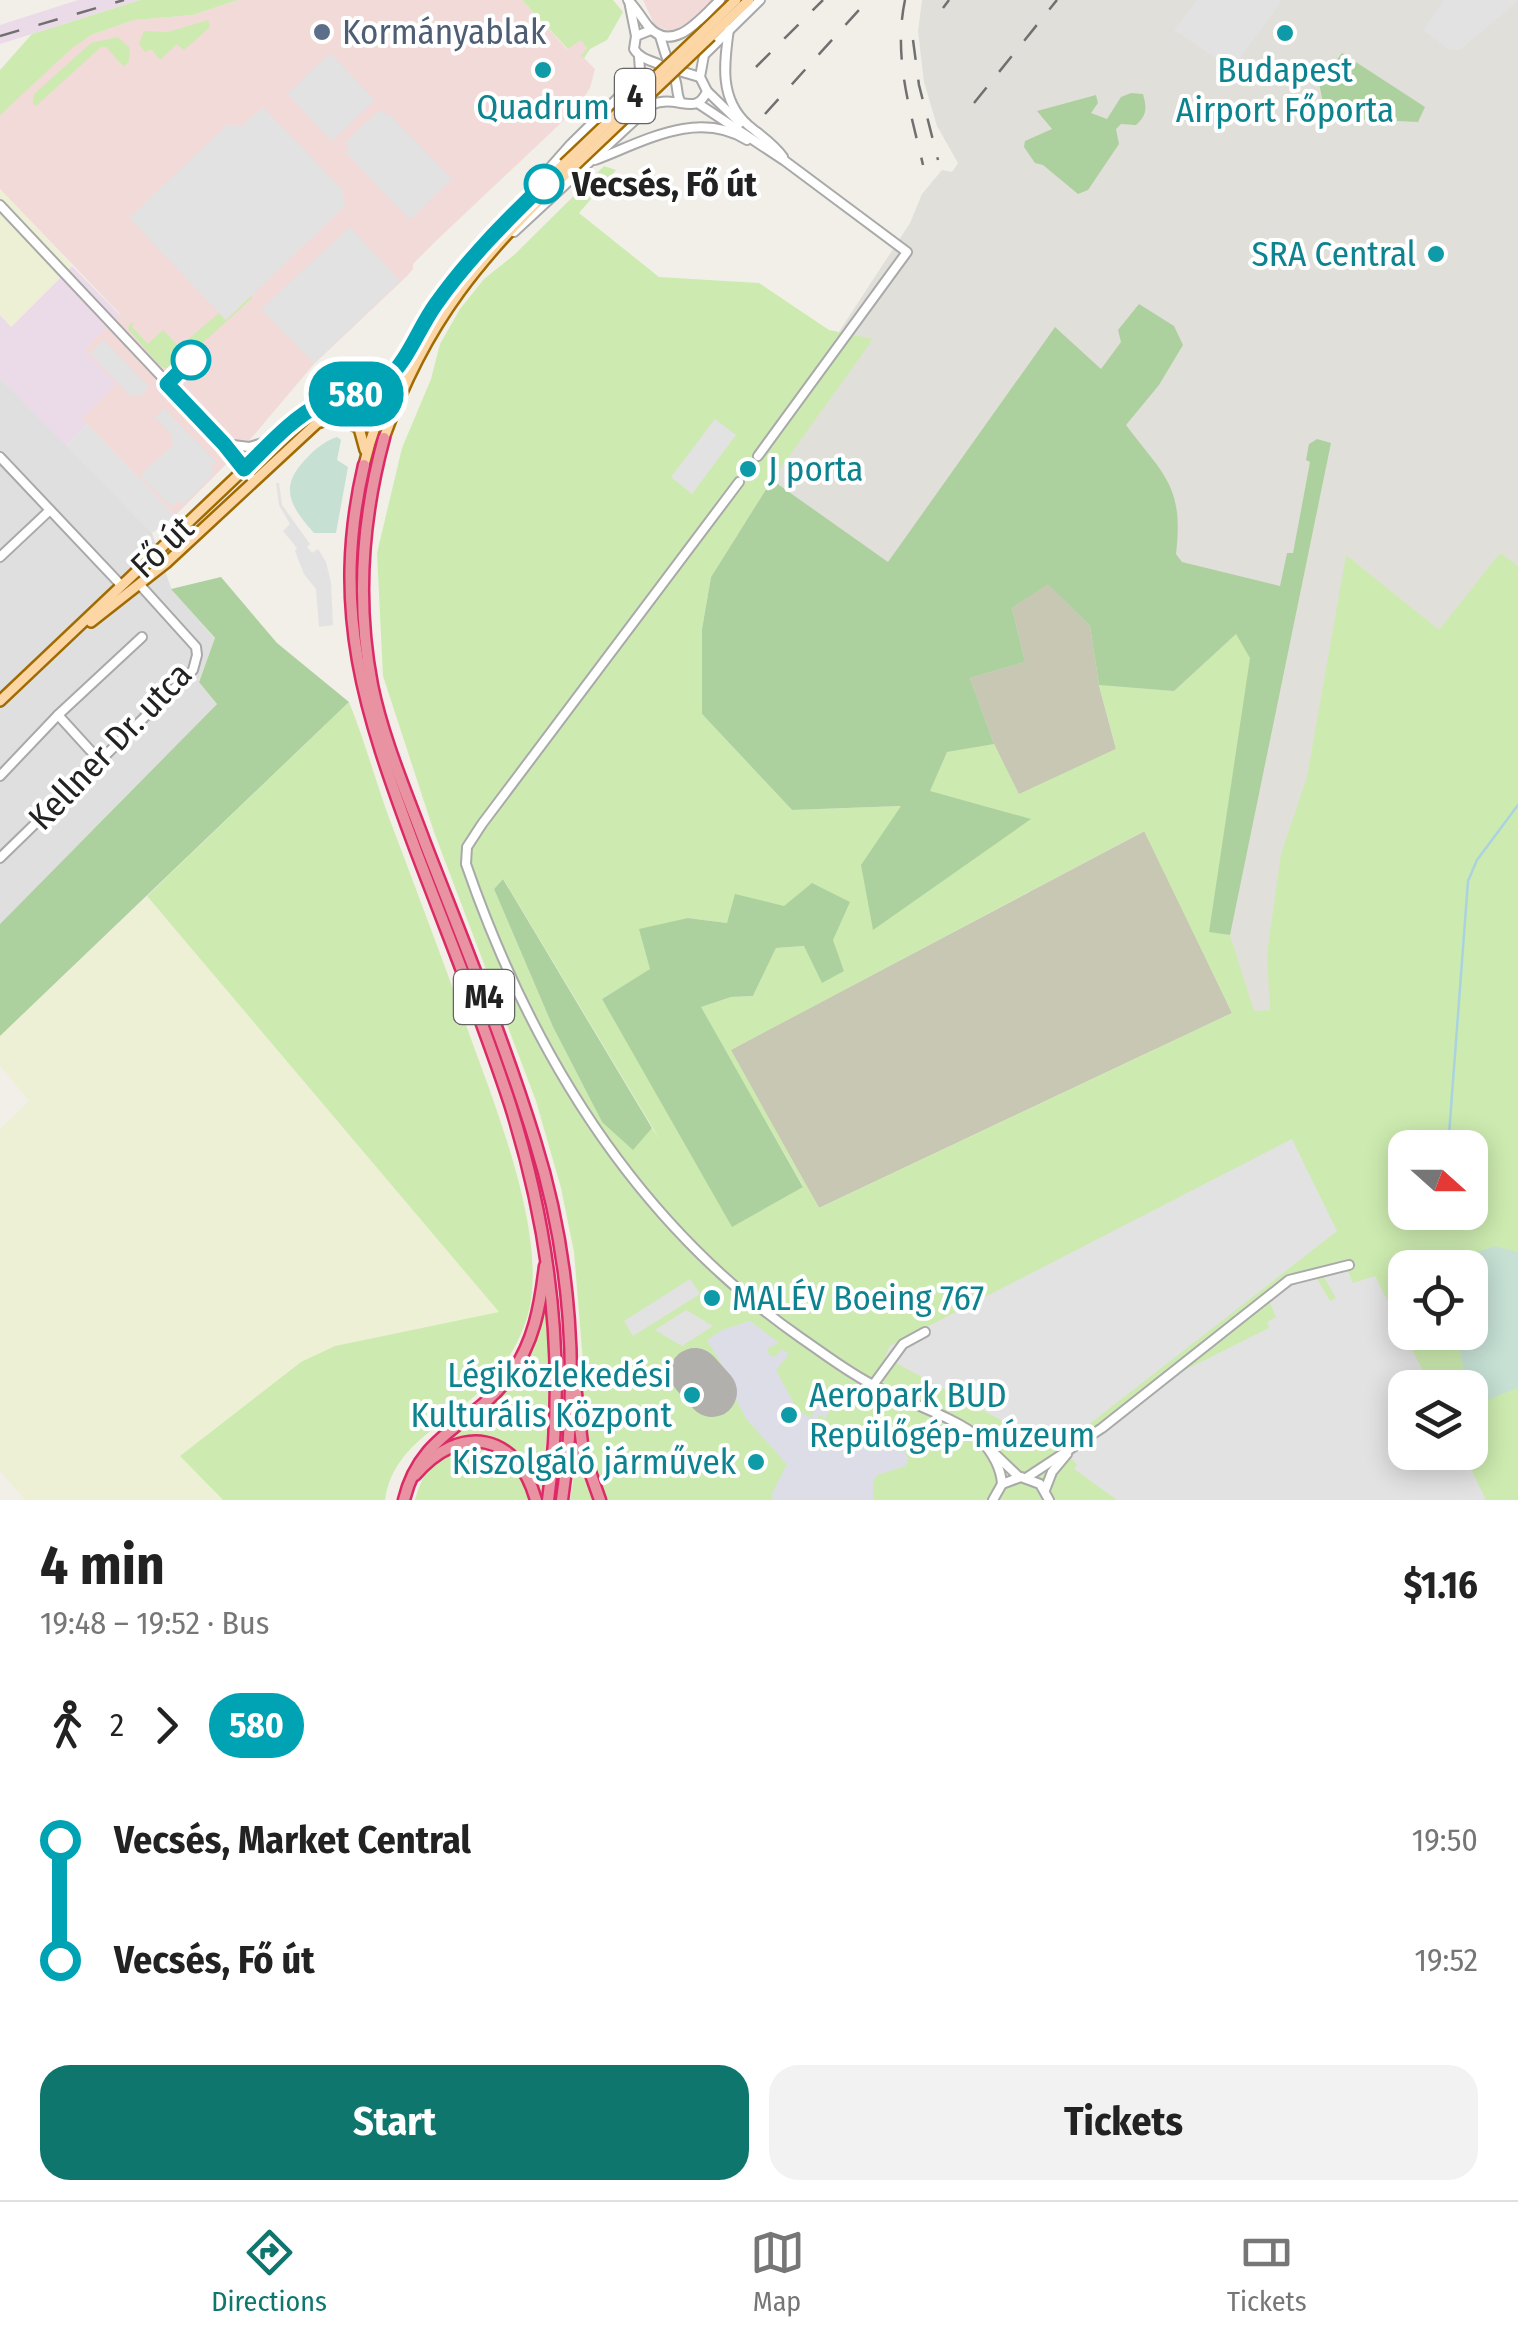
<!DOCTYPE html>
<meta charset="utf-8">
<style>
body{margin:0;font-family:"Fira Sans Condensed",sans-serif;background:#f2f2f2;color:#222;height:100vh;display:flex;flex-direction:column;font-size:38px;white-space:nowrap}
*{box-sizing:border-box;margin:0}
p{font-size:32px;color:#767676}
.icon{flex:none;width:55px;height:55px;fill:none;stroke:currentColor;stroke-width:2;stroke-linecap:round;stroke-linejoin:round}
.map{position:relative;height:1500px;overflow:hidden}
.details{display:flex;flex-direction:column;background:#fff;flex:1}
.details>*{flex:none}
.badge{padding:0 20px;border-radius:32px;font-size:35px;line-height:65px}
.needle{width:65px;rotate:111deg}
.controls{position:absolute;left:1388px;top:1130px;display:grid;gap:20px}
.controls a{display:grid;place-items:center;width:100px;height:100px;border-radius:20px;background:#fff;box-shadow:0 5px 25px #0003;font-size:50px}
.map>.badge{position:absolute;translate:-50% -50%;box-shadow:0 0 0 5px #fff}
.legs{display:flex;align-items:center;gap:15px;height:110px;padding:0 40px;font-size:32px}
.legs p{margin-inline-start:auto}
.headline{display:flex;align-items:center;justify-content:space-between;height:170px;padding:0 40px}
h1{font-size:55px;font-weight:700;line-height:75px}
.button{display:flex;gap:20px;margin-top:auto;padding:20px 40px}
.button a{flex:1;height:115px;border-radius:30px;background:#0f766e;color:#fff;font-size:40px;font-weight:700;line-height:115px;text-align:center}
.button a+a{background:#f2f2f2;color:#222}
ul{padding:0 40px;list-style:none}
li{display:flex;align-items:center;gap:35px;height:120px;font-size:38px}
li i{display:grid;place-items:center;width:15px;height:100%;margin:0 12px;background:currentColor}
li i::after{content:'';width:25px;height:25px;margin:-12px;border:8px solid;border-radius:50%;background:#fff}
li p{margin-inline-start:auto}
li:first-child i{background:linear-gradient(#0000 50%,currentColor 0)}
li:last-child i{background:linear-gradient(currentColor 50%,#0000 0)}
.tabs{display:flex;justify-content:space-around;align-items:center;height:140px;border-top:2px solid #e0e0e0;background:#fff;font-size:28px;color:#767676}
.tabs a{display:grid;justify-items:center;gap:5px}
.tabs .current{color:#0f766e}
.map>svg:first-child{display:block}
</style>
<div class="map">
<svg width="1518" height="1500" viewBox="0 0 1518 1500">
<rect width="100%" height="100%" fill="#f2efe9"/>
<!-- residential -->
<polygon fill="#e0dfdf" points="0,378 152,533 171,588 215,639 199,681 217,704 0,924"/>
<!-- commercial -->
<g fill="#f2dad9">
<polygon points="238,0 522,0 567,49 581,39 587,48 582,56 595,69 590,88 578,107 438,239 413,264 413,269 407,276 314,364 248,442 175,516 82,419 84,350 120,314 0,189 0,86 91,35 134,20 193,15"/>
<polygon points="643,0 715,0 682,30 673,32 655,26"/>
</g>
<!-- industrial -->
<g fill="#ebdbe8">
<polygon points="78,0 140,0 0,44 0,25"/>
<polygon points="72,266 120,315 84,350 116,384 82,418 87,424 66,446 0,378 0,315 12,326"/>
</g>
<!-- airport -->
<path fill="#e1dfda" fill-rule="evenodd" d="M922,0h596v1500l-48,-48v-64l-40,-1 -700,-864 90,-162 90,-138 12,-29 20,-24 10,2 6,-9 -21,-37 -13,-44 -6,-51zM1405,1148h65v64h-65zM1405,1268h65v64h-65z"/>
<!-- construction -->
<g fill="#c7c7b4">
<polygon points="1048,583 1090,626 1099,686 1116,749 1018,795 994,744 970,678 1025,662 1012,608"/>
<polygon points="1145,831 1232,1013 819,1208 730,1050"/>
</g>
<!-- farmland -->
<g fill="#eef0d5">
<polygon points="0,189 72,266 11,327 0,315"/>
<polygon points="147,896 500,1313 335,1346 181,1455 222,1500 25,1500 0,1471 0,1129 29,1101 0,1066 0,1036"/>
</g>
<!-- grass -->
<g fill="#cdebb0" fill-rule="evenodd">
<polygon points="140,0 238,0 193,15 134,20 91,35 71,49 0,115 0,70 32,34"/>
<polygon points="522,0 613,0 623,12 607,40 590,49 584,58 581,56 587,48 581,40 568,49"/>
<polygon points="208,20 210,27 184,50 177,44 160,60 151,49 145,52 139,44 144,31 168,32"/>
<polygon points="118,37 130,48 129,61 124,67 106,47 101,47 36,106 33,104 34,94 91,43"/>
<path d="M604,166l12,4 -37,43 80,64 100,6 70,47 44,9 -101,141 -61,97 -9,52v85l90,96 110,-4 127,13 -100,-27 18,-40 47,-8 25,50 97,-45 -17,-64 75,6 62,-57 15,24 -42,273 21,4 24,76 16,-1 -3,-56 14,-100 26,-77 39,-222 93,75 61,-77 18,13v934h-948l6,-38 7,-100 -9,-110 -13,-64 -25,-87 -102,-269 -51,-156 -6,-123 25,-105 29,-69 9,-35 20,-35 24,-30 30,-24zM1144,831l88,182 -413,195 -88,-158zM503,879l1,1 156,260 -8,-12 -50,-6 -49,-95 -59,-138zM784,906l48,34 12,31 -40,-25 -28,2 -23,48 -22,1 -31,10 103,179 -43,24 -158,-211 49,-30 37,-51 39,5zM1405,1148h65v64h-65zM1405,1268h65v64h-65zM1405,1388h65v64h-65z"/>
<polygon points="249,293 252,298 172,371 160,366 128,329 130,324 134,322 132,327 148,344 163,330 179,347 219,313 226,320"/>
<path d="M349,702c16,39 27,81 42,121 25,66 50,132 74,199 27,77 88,220 61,299 -11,32 -30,58 -56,79 -35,30 -78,50 -85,100h-162l-43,-44 121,-94 34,-16 164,-34 -352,-416z"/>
<path d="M547,1304l2,88 -6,103c-17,-42 -53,-74 -100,-53 56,-40 86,-70 104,-138z"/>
<path d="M472,1446l13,2 -5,21 4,2 8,-21c20,10 34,28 38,50h-115c8,-30 24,-51 57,-54z"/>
</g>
<!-- forest -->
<g fill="#add19e">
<polygon points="1342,53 1425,107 1418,122 1357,119 1324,108 1319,83"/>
<path d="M1131,93l12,1c4,15 4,21 -7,31l-15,-1 -5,5 3,15 -31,46 -10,4 -35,-29 -8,-2 -11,-16 1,-6 27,-12 -15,-18 59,-16 2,8 -7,10 16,6 14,-22z"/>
<path d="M1139,304l35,22 9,19 -24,40 -33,40c38,51 58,60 50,129l6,8 98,24 7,-33h6l17,-91 -4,-2 3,-16 8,-5 14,4 -101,492 -21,-3 41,-274 -14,-24 -62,57 -75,-6 -9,-59 -42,-42 -36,24 13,54 -55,16 24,66 -47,8 -17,39 101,28 -158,111 -12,-65 40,-59 -109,4 -90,-96v-85l9,-52 61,-97 116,82 167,-235 46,42 20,-27 -3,-12z"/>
<polygon points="221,577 277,643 349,702 0,1036 0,924 217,704 199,682 215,638 171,589"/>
<polygon points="503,879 652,1128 633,1150 602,1122 553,1027 494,889"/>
<polygon points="812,883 850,902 833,940 844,971 822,983 804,946 776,948 753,996 731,997 701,1007 803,1187 732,1227 602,999 650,969 639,929 688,918 727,923 735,894 784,906"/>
</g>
<!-- wetland -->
<g fill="#c6e0d4">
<path d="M337,437l4,3 -4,20 11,7 -12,66h-22c-22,-25 -36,-44 -10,-72 9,-10 20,-20 33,-24z"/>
<path d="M1495,1246l23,6v136l-31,12c-26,-13 -23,-43 -32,-67l15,-1v-64l-13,-1 11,-12z"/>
</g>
<!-- parking -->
<g fill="#e2e2e2">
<polygon points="1197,0 1279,0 1281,2 1239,59 1223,63 1174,30"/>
<polygon points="1444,0 1518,0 1518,1 1460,50 1448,49 1423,30"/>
<polygon points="330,53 375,100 332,141 287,94"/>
<polygon points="263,107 342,189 345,206 226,320 129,218 226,126 243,125"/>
<polygon points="379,111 390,115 452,179 410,220 345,152 349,148 344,143"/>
<polygon points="350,227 400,281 314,363 261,309"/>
<polygon points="104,340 149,387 138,397 134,394 131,397 90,353"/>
<polygon points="164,408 216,462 210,468 215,472 183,505 178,500 171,507 140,476 174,444 170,440 173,436 155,417"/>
<polygon points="715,419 736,435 692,494 671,477"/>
<polygon points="87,424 175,516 152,533 66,446"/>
<polygon points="276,483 279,483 282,505 310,544 307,547 312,553 318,549 326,562 331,583 333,625 319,627 316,589 304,574 295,551 297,548 283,531 290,524 279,505"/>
<polygon points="1292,1139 1337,1231 1056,1450 885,1357 890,1346"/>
<polygon points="1346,1267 1353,1283 1375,1276 1429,1383 1430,1387 1405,1388 1405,1452 1459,1453 1469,1465 1486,1500 1117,1500 1074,1469 1077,1465 1070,1457 1185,1370 1269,1328 1267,1322 1276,1317 1268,1298 1315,1275 1330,1301 1336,1298 1322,1274"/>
<polygon points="690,1279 700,1294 633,1336 624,1321"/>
<polygon points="686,1310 713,1326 682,1346 655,1330"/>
</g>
<!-- plaza -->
<polygon fill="#dddde8" points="750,1321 779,1343 768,1348 769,1355 775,1357 782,1349 789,1354 776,1370 798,1411 811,1418 819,1402 814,1400 818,1390 827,1395 822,1407 829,1411 826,1418 818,1415 818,1423 870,1439 895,1442 904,1450 908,1459 906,1466 877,1475 873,1482 873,1500 774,1500 771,1496 787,1464 747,1420 732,1392 712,1388 703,1378 722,1365 707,1340 722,1330"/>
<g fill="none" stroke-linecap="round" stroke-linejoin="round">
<!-- stream -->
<g stroke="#aad3df" stroke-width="2.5">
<polyline points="1448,1148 1468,881 1477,860 1518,805"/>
<polyline points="1437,1219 1439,1212"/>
</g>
<!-- runway -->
<polyline stroke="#b1b0ac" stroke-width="50" points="695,1373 712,1392"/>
<!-- minor-tunnel -->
<polyline stroke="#c8c6c1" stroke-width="8" stroke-dasharray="8 4" stroke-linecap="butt" points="739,482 758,456"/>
<defs>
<g id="minor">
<path d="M628,0c8,8 13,17 20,26 25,29 53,-8 72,-26"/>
<polyline points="629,1 636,36"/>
<path d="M729,29c-5,35 -10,70 19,96 12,10 26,19 35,32"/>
<path d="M651,30l-15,6 -2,13c9,15 31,11 40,28 4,7 2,16 6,24"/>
<path d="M660,36c10,33 7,32 40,41"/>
<polyline points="707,91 740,123"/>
<polyline points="699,104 785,161 907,252 758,456"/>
<path d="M595,160c48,-18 102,-51 152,-20"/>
<polyline points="0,205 225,444 254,481"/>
<polyline points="502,222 571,144 636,80 640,70 639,57"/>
<path d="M514,232l137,-127c26,-12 45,13 56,-14l-7,-14 4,-22 56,-55"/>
<polyline points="225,444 249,447 274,440"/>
<polyline points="0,457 121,585"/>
<path d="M739,482l-257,342 -15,23 -1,17c65,188 170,359 335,474 25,17 49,36 76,49 27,14 82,32 102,51 12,13 22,29 23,46"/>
<polyline points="0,557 50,510"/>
<polyline points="58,715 99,760"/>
<polyline points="0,776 58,715 142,637"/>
<polyline points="0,858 193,670 197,655 196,647 140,585"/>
<polyline points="873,1385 903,1344 925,1332"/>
<polyline points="995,1454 1019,1477"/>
<polyline points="1026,1478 1102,1428 1289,1280 1349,1265"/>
<polyline points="1045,1490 1052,1472 1067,1454"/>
<polyline points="993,1500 1002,1484 1021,1477 1040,1484 1049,1500"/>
</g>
<g id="major">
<polyline points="706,29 736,0"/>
<polyline points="711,36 749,0"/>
<polyline points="347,400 363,401 382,414"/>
<polyline points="336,416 359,428 365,450"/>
<path d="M384,438c42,-119 98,-182 186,-268"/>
<path d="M364,465c31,-129 108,-211 200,-301"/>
<polyline points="91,622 166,563 317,423 350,412 385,417 398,402"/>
<polyline points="0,701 293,423 322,403 371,390 399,368"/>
</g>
<g id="highway">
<path d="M384,438c-22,81 -28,164 -12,247 11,54 34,107 53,158 38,98 79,197 110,298 36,115 45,240 27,359"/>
<path d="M364,465c-34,146 1,248 51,383 32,85 67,170 95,256 41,130 57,261 38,396"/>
<polyline points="575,1385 583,1452 600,1500"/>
<path d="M415,1475c45,-52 102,-43 121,25"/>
<path d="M404,1500c16,-67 68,-74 105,-123 25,-34 31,-70 36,-111"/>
</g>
</defs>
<!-- minor casing -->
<use href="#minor" stroke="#a9a9a9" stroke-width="12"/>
<!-- major casing -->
<use href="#major" stroke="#a06b00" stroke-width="14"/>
<!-- highway casing -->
<use href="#highway" stroke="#dc2a67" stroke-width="15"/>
<!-- minor -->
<use href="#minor" stroke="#fff" stroke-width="8"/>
<!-- major -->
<use href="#major" stroke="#fcd6a4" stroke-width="9"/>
<!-- highway -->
<use href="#highway" stroke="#e892a2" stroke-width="10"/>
<!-- rail -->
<g stroke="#707070" stroke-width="2.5" stroke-dasharray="20 20" stroke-linecap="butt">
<path d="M905,0c-12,57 5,109 18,165"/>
<polyline points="943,8 949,0"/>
<polyline points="0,36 124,0"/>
<polyline points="913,40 919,85 938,160"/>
<polyline points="756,67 823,0"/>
<polyline points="974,103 1057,0"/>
<polyline points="765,114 868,0"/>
</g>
<defs>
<g id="major-bridge">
<polyline points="564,164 706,29"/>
<polyline points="570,170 711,36"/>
</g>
</defs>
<!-- major-bridge casing -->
<use href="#major-bridge" stroke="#a06b00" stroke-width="14" stroke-linecap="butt"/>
<!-- major-bridge -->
<use href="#major-bridge" stroke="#fcd6a4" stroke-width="9"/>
</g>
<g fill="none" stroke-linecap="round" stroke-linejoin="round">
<defs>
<path id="line-1" d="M191,360l-24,24 57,60 20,25c23,-22 47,-50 76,-65 21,-10 46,-7 65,-23 23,-20 33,-52 51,-77 31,-44 69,-82 108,-120"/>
</defs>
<!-- line-1 casing -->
<use href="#line-1" stroke="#fff" stroke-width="22"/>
<!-- line-1 -->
<use href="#line-1" stroke="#00a3b4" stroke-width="15"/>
</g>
<!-- markers -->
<circle fill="#5c6f8a" stroke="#fff" stroke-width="4" cx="322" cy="32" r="10"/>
<g fill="#0f9aa8" stroke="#fff" stroke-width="4">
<circle cx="1285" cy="33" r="10"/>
<circle cx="543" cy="70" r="10"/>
<circle cx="1436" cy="254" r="10"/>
<circle cx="748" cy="469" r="10"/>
<circle cx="712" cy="1298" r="10"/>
<circle cx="692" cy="1395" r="10"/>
<circle cx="789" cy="1415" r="10"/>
<circle cx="756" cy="1462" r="10"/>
</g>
<g fill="#fff" stroke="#00a3b4" stroke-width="5">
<circle cx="544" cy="184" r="18"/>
<circle cx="191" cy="360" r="18"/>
</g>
<g text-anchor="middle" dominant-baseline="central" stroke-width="8" stroke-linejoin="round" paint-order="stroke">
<!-- shield labels -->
<g fill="#fff" stroke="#646464" stroke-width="2.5">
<rect x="615" y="69" width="40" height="54" rx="8"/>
<rect x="454" y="970" width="60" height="54" rx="8"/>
</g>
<g font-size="32" font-weight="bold" fill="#222">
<text x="635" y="96">4</text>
<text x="484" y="997">M4</text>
</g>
<!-- service labels -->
<g font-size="35" fill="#4e5e75" stroke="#fff" text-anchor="start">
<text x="342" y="32">Kormányablak</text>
</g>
<!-- culture labels -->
<g font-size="35" fill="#0d838f" stroke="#fff" text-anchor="end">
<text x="1285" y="70" text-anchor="middle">Budapest<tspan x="1285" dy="40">Airport Főporta</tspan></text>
<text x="543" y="107" text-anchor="middle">Quadrum</text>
<text x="1416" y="254">SRA Central</text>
<text x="768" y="469" text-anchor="start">J porta</text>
<text x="732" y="1298" text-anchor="start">MALÉV Boeing 767</text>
<text x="672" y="1375">Légiközlekedési<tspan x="672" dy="40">Kulturális Központ</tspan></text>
<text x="809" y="1395" text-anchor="start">Aeropark BUD<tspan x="809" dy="40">Repülőgép-múzeum</tspan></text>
<text x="736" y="1462">Kiszolgáló járművek</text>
</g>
<!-- stop labels -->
<g font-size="35" font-weight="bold" fill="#222" stroke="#fff" text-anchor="start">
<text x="572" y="184">Vecsés, Fő út</text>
</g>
<!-- street labels -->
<g font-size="35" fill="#222" stroke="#fff">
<text transform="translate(162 547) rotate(-44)">Fő út</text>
<text transform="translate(110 746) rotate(-46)">Kellner Dr. utca</text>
</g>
</g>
</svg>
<div class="controls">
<a><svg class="needle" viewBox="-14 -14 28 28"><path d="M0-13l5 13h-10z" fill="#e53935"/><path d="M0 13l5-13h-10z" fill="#767676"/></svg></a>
<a><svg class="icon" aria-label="locate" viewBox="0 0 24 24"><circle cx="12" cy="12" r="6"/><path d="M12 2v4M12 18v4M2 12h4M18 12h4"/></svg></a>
<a><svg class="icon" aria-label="layers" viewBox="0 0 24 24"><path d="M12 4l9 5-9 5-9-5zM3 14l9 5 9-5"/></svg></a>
</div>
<b class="badge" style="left:356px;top:394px;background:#00a3b4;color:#fff">580</b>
</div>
<section class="details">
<div class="headline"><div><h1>4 min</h1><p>19:48 – 19:52 · Bus</p></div><b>$1.16</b></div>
<div class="legs"><svg class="icon" aria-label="walk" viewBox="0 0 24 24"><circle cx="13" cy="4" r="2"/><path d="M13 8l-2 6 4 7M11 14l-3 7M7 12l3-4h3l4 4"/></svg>2<svg class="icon" aria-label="forward" viewBox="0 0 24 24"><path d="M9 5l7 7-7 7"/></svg><b class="badge" style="background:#00a3b4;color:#fff">580</b></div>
<ul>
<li><i style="color:#00a3b4"></i><b>Vecsés, Market Central</b><p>19:50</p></li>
<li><i style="color:#00a3b4"></i><b>Vecsés, Fő út</b><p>19:52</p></li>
</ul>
<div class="button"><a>Start</a><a>Tickets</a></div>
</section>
<nav class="tabs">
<a class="current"><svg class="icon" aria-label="directions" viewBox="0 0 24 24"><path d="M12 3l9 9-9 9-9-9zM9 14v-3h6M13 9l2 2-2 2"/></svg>Directions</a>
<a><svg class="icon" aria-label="map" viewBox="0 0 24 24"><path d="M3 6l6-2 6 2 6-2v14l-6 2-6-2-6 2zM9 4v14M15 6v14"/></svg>Map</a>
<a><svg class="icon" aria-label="tickets" viewBox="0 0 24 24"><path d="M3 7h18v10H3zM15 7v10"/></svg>Tickets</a>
</nav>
